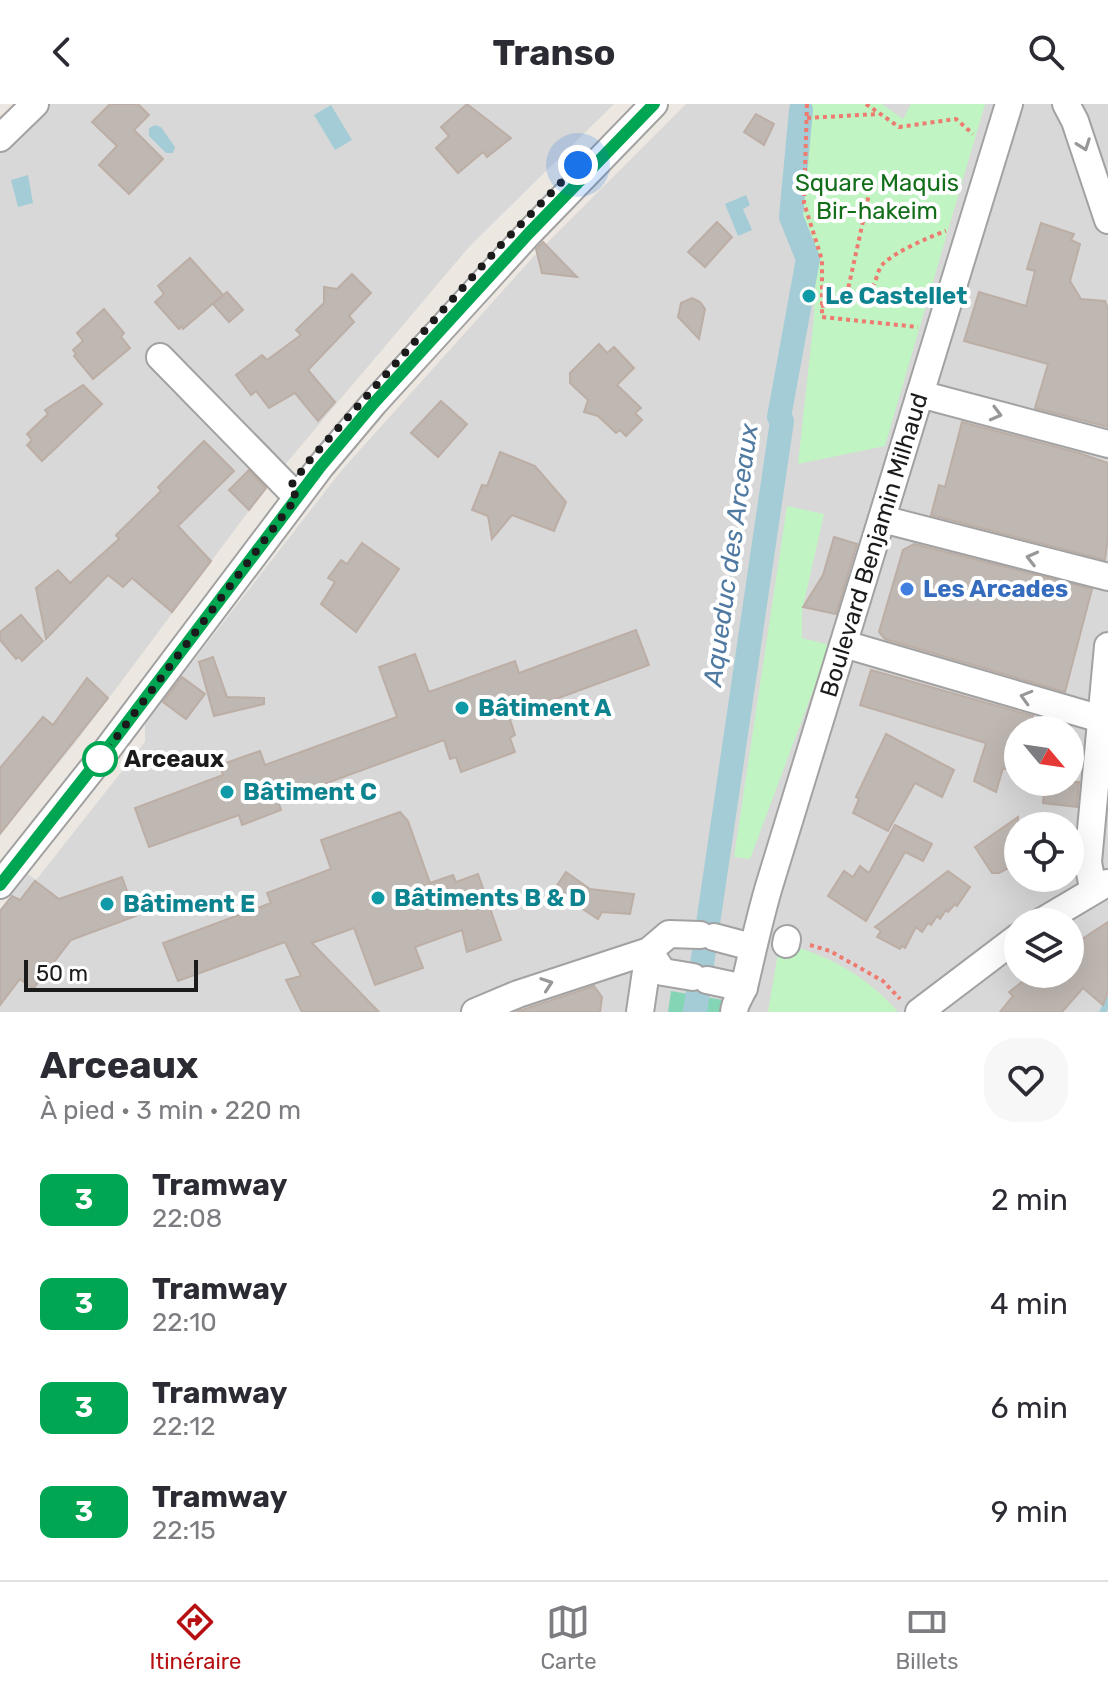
<!DOCTYPE html>
<html lang="fr">
<meta charset="utf-8">
<style>
body{margin:0;font-family:Rubik,sans-serif;background:#f7f7f7;color:#2b2b33;height:100vh;display:flex;flex-direction:column;font-size:30px;white-space:nowrap}
*{box-sizing:border-box;margin:0}
p{font-size:26px;color:#7c7c81}
.icon{flex:none;width:44px;height:44px;fill:none;stroke:currentColor;stroke-width:2;stroke-linecap:round;stroke-linejoin:round}
.map{position:relative;height:908px;overflow:hidden}
.drawer{display:flex;flex-direction:column;background:#fff;flex:1}
.drawer>*{flex:none}
.badge{padding:0 16px;border-radius:12px;font-size:28px;line-height:52px}
.needle{width:52px;rotate:119deg}
.tools{position:absolute;left:1004px;top:612px;display:grid;gap:16px}
.tools a{display:grid;place-items:center;width:80px;height:80px;border-radius:50%;background:#fff;box-shadow:0 8px 32px #0002;font-size:40px}
.scale{position:absolute;left:24px;bottom:20px;width:174px;box-sizing:border-box;padding-left:8px;border:4px solid #1b1b1b;border-top:0;font-size:22px;line-height:28px;white-space:nowrap;color:#1b1b1b;-webkit-text-stroke:6px #fff;paint-order:stroke}
.you{position:absolute;width:40px;height:40px;margin:-20px;border:6px solid #fff;border-radius:50%;background:#1a73e8;box-shadow:0 0 0 12px #1a73e833}
.map>.badge{position:absolute;translate:-50% -50%;box-shadow:0 0 0 4px #fff}
.round{display:grid;place-items:center;flex:none;width:84px;height:84px;border-radius:32px;background:#f7f7f7}
.head{display:flex;align-items:center;justify-content:space-between;height:136px;padding:0 40px}
h1{font-size:38px;font-weight:700;line-height:60px}
ul{padding:0;list-style:none}
li{display:flex;align-items:center;gap:24px;height:104px;padding:0 40px}
li div{flex:1}
li b{display:block;font-size:30px}
li em{font-style:normal}
li .badge{min-width:88px;font-weight:700;text-align:center}
header{display:flex;justify-content:space-between;align-items:center;height:104px;padding:0 40px;background:#fff;font-size:36px;font-weight:700}
.dock{display:flex;justify-content:space-around;align-items:center;height:112px;border-top:2px solid #e1e1e2;background:#fff;font-size:22px;color:#7c7c81}
.dock a{display:grid;justify-items:center;gap:4px}
.dock .active{color:#b61012}
.map>svg:first-child{display:block}
</style>
<header><svg class="icon" aria-label="back" viewBox="0 0 24 24"><path d="M15 5l-7 7 7 7"/></svg>Transo<svg class="icon" aria-label="search" viewBox="0 0 24 24"><circle cx="10" cy="10" r="6"/><path d="M15 15l6 6"/></svg></header>
<div class="map">
<svg width="1108" height="908" viewBox="0 0 1108 908">
<rect width="100%" height="100%" fill="#ece8e1"/>
<!-- residential -->
<g fill="#d9d8d8" fill-rule="evenodd">
<polygon points="21,0 614,0 469,143 272,376 76,638 0,730 0,22"/>
<path d="M686,0h422v908h-1108v-103l28,-35 8,6 109,-138v-19l196,-252 193,-215zM1018,626h52v52h-52zM1018,722h52v52h-52zM1018,818h52v52h-52z"/>
</g>
<!-- park -->
<g fill="#c0f4c3">
<polygon points="804,0 882,0 903,15 911,0 985,0 885,342 798,360 814,213 815,142 798,108"/>
<polygon points="787,402 824,410 802,507 802,534 830,541 750,755 734,753"/>
<path d="M790,841c44,13 78,33 108,67h-130l11,-65z"/>
</g>
<!-- pitch -->
<polygon fill="#84d5b5" points="671,887 723,896 722,908 668,908"/>
<!-- water -->
<g fill="#a4ccd6">
<polygon points="331,1 352,36 335,46 314,11"/>
<polygon points="155,21 161,23 175,43 173,49 166,49 149,32 149,24"/>
<polygon points="28,71 33,99 18,103 11,76"/>
<polygon points="746,91 750,101 743,105 752,126 738,132 725,100"/>
</g>
<!-- pier -->
<polygon fill="#fff" points="804,3 794,112 811,155 807,179 815,181 811,203 803,202 782,313 789,315 703,908 688,908 772,334 797,201 790,200 795,178 801,178 805,156 788,114 798,8"/>
<g fill="none" stroke-linecap="round" stroke-linejoin="round">
<!-- stream -->
<polyline stroke="#a4ccd6" stroke-width="7" points="1103,908 1108,896"/>
<!-- canal -->
<polyline stroke="#a4ccd6" stroke-width="24" points="695,908 782,317 779,313 808,155 791,113 801,6"/>
</g>
<!-- building -->
<g fill="#bfb7b1" stroke="#bcaea5" stroke-width="2">
<polygon points="110,0 138,0 149,11 134,26 163,55 129,90 99,61 117,42 92,18"/>
<polygon points="467,0 511,34 487,53 483,48 458,69 436,44 449,32 441,23"/>
<polygon points="756,10 774,20 764,41 744,28"/>
<polygon points="717,118 732,133 705,163 688,148"/>
<polygon points="1041,119 1074,130 1071,136 1080,140 1070,177 1081,195 1105,197 1108,206 1108,323 1035,304 1048,260 964,237 979,188 1026,202 1035,167 1027,165"/>
<polygon points="543,138 577,173 542,169 536,145"/>
<polygon points="190,154 223,191 183,225 182,222 179,225 155,198 164,190 158,182"/>
<polygon points="352,170 371,189 349,212 354,218 308,266 335,298 318,317 295,289 269,304 256,287 251,291 236,271 262,251 267,256 301,231 296,226 324,199 324,183 337,185"/>
<polygon points="227,188 243,206 229,218 213,200"/>
<polygon points="692,194 700,198 705,205 699,235 678,213 681,199"/>
<polygon points="104,205 124,229 121,233 130,244 93,275 74,252 76,250 73,246 83,237 77,229"/>
<polygon points="599,240 607,249 614,243 634,264 617,281 641,304 635,309 642,316 626,332 620,326 616,329 598,312 584,308 588,296 570,279 570,269"/>
<polygon points="83,281 102,300 42,357 27,341 32,336 27,330 48,310 45,306"/>
<polygon points="441,297 467,320 438,353 411,329"/>
<polygon points="962,318 1079,349 1108,359 1108,433 1105,456 931,411 939,381 945,383"/>
<polygon points="204,337 234,367 178,422 211,457 172,508 132,474 123,483 108,471 46,535 36,484 58,466 70,479 119,435 116,431 161,387 158,383"/>
<polygon points="500,348 535,362 566,398 554,427 512,411 492,435 488,412 472,406 482,381 487,382"/>
<polygon points="249,366 266,384 249,406 229,386"/>
<polygon points="834,433 857,440 836,510 803,503 823,471"/>
<polygon points="362,439 399,465 356,528 321,500 335,478 328,474 341,456 347,460"/>
<polygon points="914,440 1092,485 1065,588 885,535 879,528 903,446"/>
<polygon points="21,511 43,537 22,557 19,553 16,555 0,536 0,528"/>
<polygon points="636,526 649,561 509,612 515,631 510,634 515,648 461,668 456,653 450,655 444,636 278,697 281,706 242,721 239,711 149,743 135,704 223,671 220,661 260,647 265,661 397,613 379,563 415,550 429,588 515,557 519,569"/>
<polygon points="213,553 227,593 264,594 264,600 214,612 199,558"/>
<polygon points="871,566 1033,612 1029,626 1018,626 1009,666 1003,664 996,688 974,677 986,639 860,601"/>
<polygon points="182,573 205,590 186,615 163,598"/>
<polygon points="87,574 108,594 0,730 0,664 43,613 53,621"/>
<polygon points="886,630 954,666 942,693 915,679 888,727 853,709 859,695 856,693"/>
<polygon points="1045,678 1079,678 1077,703 1043,699"/>
<polygon points="400,708 408,717 430,779 453,771 456,778 478,770 501,836 467,848 462,826 415,843 423,864 375,881 354,824 312,839 379,908 302,908 286,876 301,872 285,838 178,877 163,839 271,799 267,789 331,765 321,736"/>
<polygon points="1018,713 1018,759 999,769 992,769 975,743"/>
<polygon points="895,721 932,740 923,757 905,748 866,817 828,792 844,767 853,773 860,762 869,769"/>
<polygon points="948,767 970,783 957,802 955,800 948,808 946,806 940,815 937,812 931,821 928,819 922,828 916,823 905,844 902,842 900,845 877,833 881,827 875,823"/>
<polygon points="566,768 590,785 634,790 630,810 602,808 598,815 554,786"/>
<polygon points="122,773 136,812 71,836 33,885 20,875 0,901 0,807 12,792 20,796 35,777 59,795"/>
<polygon points="1108,818 1108,888 1103,901 1083,884 1062,908 1000,908 1013,892 1009,888 1032,870 1070,870 1070,843"/>
<polygon points="594,882 602,893 600,908 516,908"/>
</g>
<g fill="none" stroke-linecap="round" stroke-linejoin="round">
<defs>
<g id="minor">
<polyline points="1066,0 1075,17 1108,116"/>
<polyline points="0,34 35,0"/>
<polyline points="160,253 297,393"/>
<polyline points="920,290 1108,340"/>
<polyline points="882,415 1108,473"/>
<polyline points="844,540 1101,615"/>
<polyline points="0,781 100,655 321,362 374,299 529,129 654,0"/>
<polyline points="1093,785 1088,758 1108,542"/>
<polyline points="1041,818 1107,779"/>
<polyline points="714,833 752,843"/>
<polyline points="786,840 787,835"/>
<polyline points="649,847 663,868 693,873"/>
<polyline points="707,876 744,884"/>
<polyline points="475,908 518,890 649,847 669,830 700,831"/>
<polyline points="640,908 649,847"/>
<path d="M734,908c1,-12 9,-18 11,-29 8,-34 15,-67 25,-100l239,-779"/>
<polyline points="919,908 1018,833"/>
</g>
</defs>
<!-- minor casing -->
<use href="#minor" stroke="#a2a2a2" stroke-width="30"/>
<!-- path -->
<g stroke="#ee7b70" stroke-width="4" stroke-dasharray="4 4" stroke-linecap="butt">
<polyline points="807,0 804,99 822,156 822,213 918,223"/>
<polyline points="866,0 899,23 956,15 973,30"/>
<polyline points="807,14 878,10"/>
<polyline points="845,199 869,90"/>
<path d="M821,202c16,-2 43,-5 52,-20 4,-7 5,-18 11,-23 13,-12 45,-26 62,-32"/>
<polyline points="810,841 830,847 883,877 900,895"/>
</g>
<!-- minor -->
<use href="#minor" stroke="#fff" stroke-width="26"/>
</g>
<!-- one-way arrows -->
<defs><path id="oneway-chevron" d="M-2-3.5L2.5 0L-2 3.5" fill="none" stroke-width="1.6" stroke-linecap="round" stroke-linejoin="round" transform="scale(2)"/></defs>
<g stroke="#989898">
<use href="#oneway-chevron" transform="translate(1084 41) rotate(70)"/>
<use href="#oneway-chevron" transform="translate(996 310) rotate(15)"/>
<use href="#oneway-chevron" transform="translate(1032 454) rotate(-166)"/>
<use href="#oneway-chevron" transform="translate(1026 593) rotate(-164)"/>
<use href="#oneway-chevron" transform="translate(547 880) rotate(-19)"/>
</g>
<g fill="none" stroke-linecap="round" stroke-linejoin="round">
<defs>
<polyline id="line" points="0,781 117,632 321,362 374,299 529,129 654,0"/>
</defs>
<!-- line casing -->
<use href="#line" stroke="#fff" stroke-width="18"/>
<!-- line -->
<use href="#line" stroke="#00a651" stroke-width="12"/>
<!-- walk -->
<polyline stroke="#1b1b1b" stroke-width="8" stroke-dasharray="0 14.4" points="100,655 297,393 289,384 310,356 499,143 578,61"/>
</g>
<!-- markers -->
<g fill="#0f9aa8" stroke="#fff" stroke-width="3">
<circle cx="809" cy="192" r="8"/>
<circle cx="462" cy="604" r="8"/>
<circle cx="227" cy="688" r="8"/>
<circle cx="378" cy="794" r="8"/>
<circle cx="107" cy="800" r="8"/>
</g>
<circle fill="#3f7fe0" stroke="#fff" stroke-width="3" cx="907" cy="485" r="8"/>
<circle fill="#fff" stroke="#00a651" stroke-width="4" cx="100" cy="655" r="16"/>
<g text-anchor="middle" dominant-baseline="central" stroke-width="8" stroke-linejoin="round" paint-order="stroke">
<!-- park labels -->
<g font-size="24" fill="#136e1a" stroke="#fff">
<text x="877" y="79">Square Maquis<tspan x="877" dy="28">Bir-hakeim</tspan></text>
</g>
<!-- culture labels -->
<g font-size="24" font-weight="bold" fill="#0d838f" stroke="#fff" text-anchor="start">
<text x="825" y="192">Le Castellet</text>
<text x="478" y="604">Bâtiment A</text>
<text x="243" y="688">Bâtiment C</text>
<text x="394" y="794">Bâtiments B &amp; D</text>
<text x="123" y="800">Bâtiment E</text>
</g>
<!-- street labels -->
<g font-size="24" fill="#1b1b1b" stroke="#fff">
<text transform="translate(874 441) rotate(-73)">Boulevard Benjamin Milhaud</text>
</g>
<!-- shop labels -->
<g font-size="24" font-weight="bold" fill="#366cbe" stroke="#fff" text-anchor="start">
<text x="923" y="485">Les Arcades</text>
</g>
<!-- stop labels -->
<g font-size="24" font-weight="bold" fill="#1b1b1b" stroke="#fff" text-anchor="start">
<text x="124" y="655">Arceaux</text>
</g>
<!-- water labels -->
<g font-size="26" font-style="italic" fill="#507aa1" stroke="#fff">
<text transform="translate(731 451) rotate(-82)">Aqueduc des Arceaux</text>
</g>
</g>
</svg>
<div class="tools">
<a><svg class="needle" viewBox="-14 -14 28 28"><path d="M0-13l5 13h-10z" fill="#e53935"/><path d="M0 13l5-13h-10z" fill="#7c7c81"/></svg></a>
<a><svg class="icon" aria-label="locate" viewBox="0 0 24 24"><circle cx="12" cy="12" r="6"/><path d="M12 2v4M12 18v4M2 12h4M18 12h4"/></svg></a>
<a><svg class="icon" aria-label="layers" viewBox="0 0 24 24"><path d="M12 4l9 5-9 5-9-5zM3 14l9 5 9-5"/></svg></a>
</div>
<div class="scale">50 m</div>
<div class="you" style="left:578px;top:61px"></div>
</div>
<section class="drawer">
<div class="head"><div><h1>Arceaux</h1><p>À pied · 3 min · 220 m</p></div><a class="round"><svg class="icon" aria-label="heart" viewBox="0 0 24 24"><path d="M12 20l-8-8c-3-5 5-10 8-4 3-6 11-1 8 4z"/></svg></a></div>
<ul>
<li><span class="badge" style="background:#00a651;color:#fff">3</span><div><b>Tramway</b><p>22:08</p></div><em>2 min</em></li>
<li><span class="badge" style="background:#00a651;color:#fff">3</span><div><b>Tramway</b><p>22:10</p></div><em>4 min</em></li>
<li><span class="badge" style="background:#00a651;color:#fff">3</span><div><b>Tramway</b><p>22:12</p></div><em>6 min</em></li>
<li><span class="badge" style="background:#00a651;color:#fff">3</span><div><b>Tramway</b><p>22:15</p></div><em>9 min</em></li>
</ul>
</section>
<nav class="dock">
<a class="active"><svg class="icon" aria-label="directions" viewBox="0 0 24 24"><path d="M12 3l9 9-9 9-9-9zM9 14v-3h6M13 9l2 2-2 2"/></svg>Itinéraire</a>
<a><svg class="icon" aria-label="map" viewBox="0 0 24 24"><path d="M3 6l6-2 6 2 6-2v14l-6 2-6-2-6 2zM9 4v14M15 6v14"/></svg>Carte</a>
<a><svg class="icon" aria-label="tickets" viewBox="0 0 24 24"><path d="M3 7h18v10H3zM15 7v10"/></svg>Billets</a>
</nav>
